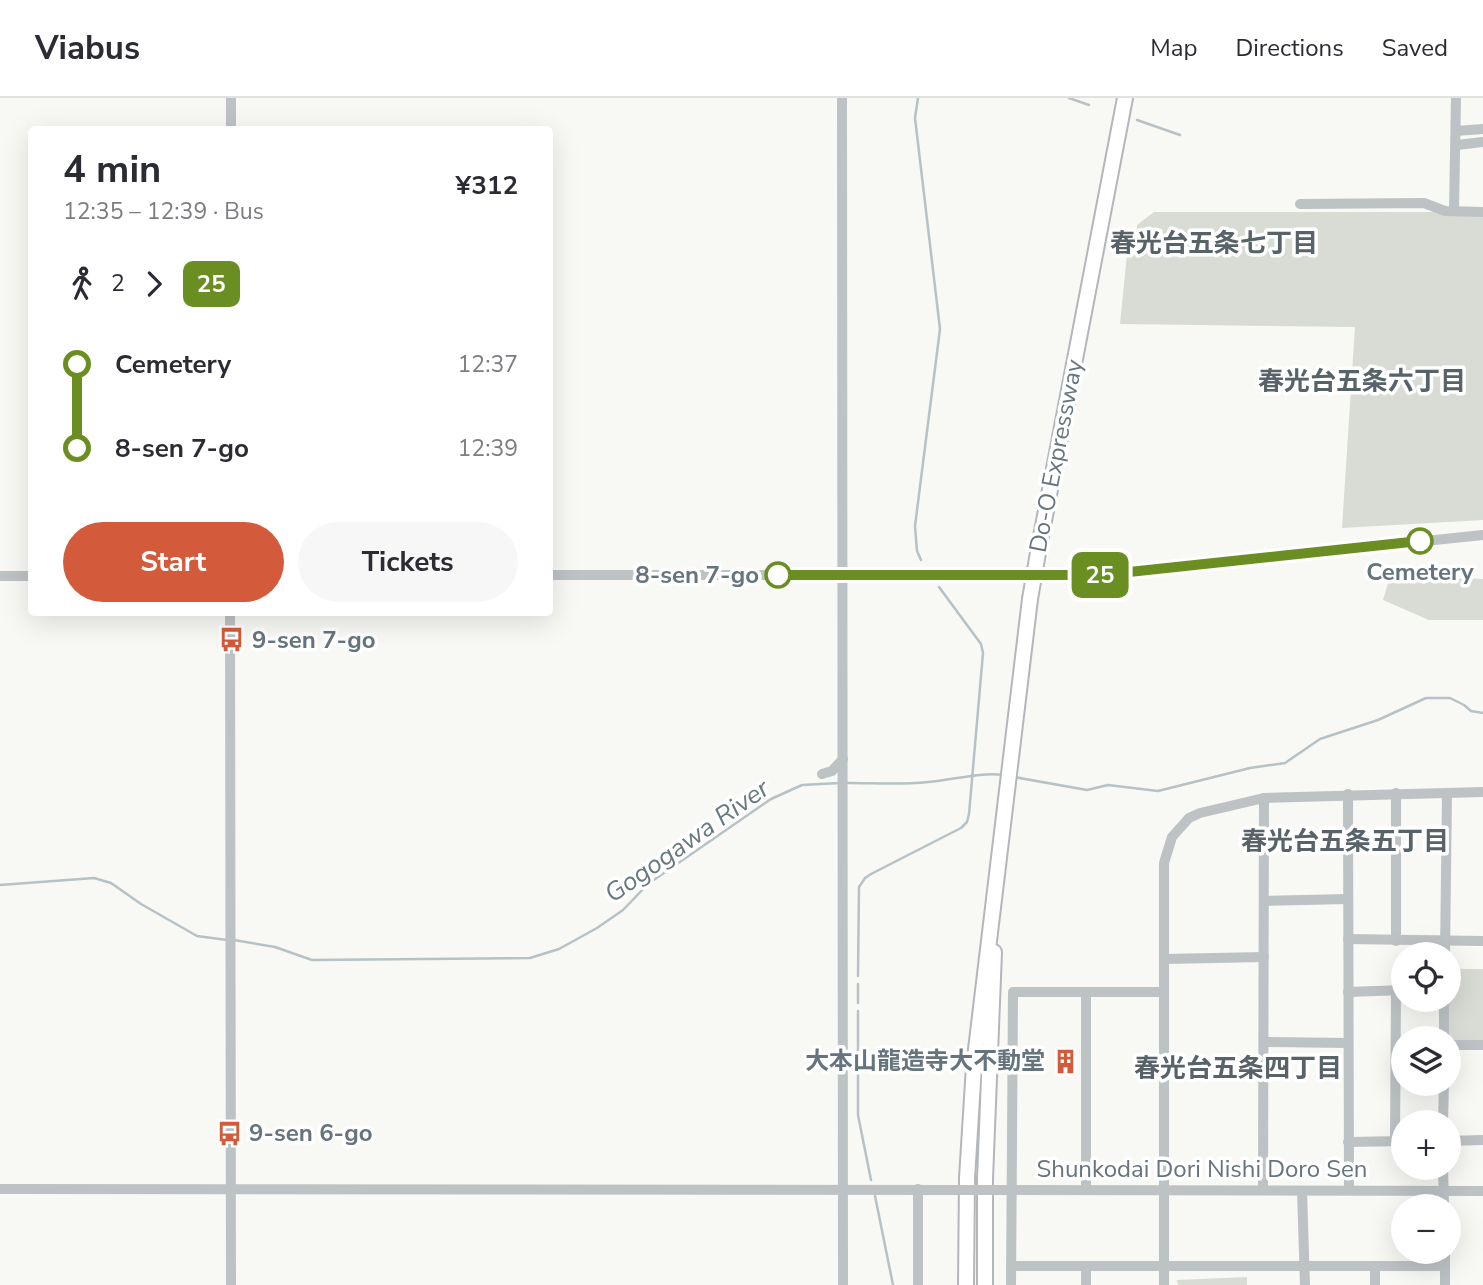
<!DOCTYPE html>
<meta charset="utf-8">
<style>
body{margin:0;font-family:"Nunito Sans","Noto Sans JP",sans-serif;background:#f7f7f7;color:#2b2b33;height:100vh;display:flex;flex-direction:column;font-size:26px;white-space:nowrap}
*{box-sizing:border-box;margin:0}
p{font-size:23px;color:#7c7c81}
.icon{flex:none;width:38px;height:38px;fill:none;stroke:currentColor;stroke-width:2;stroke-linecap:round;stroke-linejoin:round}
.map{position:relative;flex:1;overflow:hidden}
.drawer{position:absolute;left:28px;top:28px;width:525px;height:490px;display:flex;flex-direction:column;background:#fff;border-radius:7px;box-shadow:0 7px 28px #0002}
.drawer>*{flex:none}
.badge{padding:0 14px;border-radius:10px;font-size:24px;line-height:46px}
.buttons{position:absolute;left:1391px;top:844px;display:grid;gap:14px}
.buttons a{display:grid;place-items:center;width:70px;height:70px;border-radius:50%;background:#fff;box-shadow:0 7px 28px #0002;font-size:35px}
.map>.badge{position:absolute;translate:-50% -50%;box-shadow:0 0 0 4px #fff}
.legs{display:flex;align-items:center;gap:10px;height:77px;padding:0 35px;font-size:23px}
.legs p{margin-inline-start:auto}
.headline{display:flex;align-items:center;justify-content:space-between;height:119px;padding:0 35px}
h1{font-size:38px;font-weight:700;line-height:52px}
.button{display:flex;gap:14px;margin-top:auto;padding:14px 35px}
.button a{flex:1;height:80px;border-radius:42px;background:#d35a3a;color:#fff;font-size:28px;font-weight:700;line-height:80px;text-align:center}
.button a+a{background:#f7f7f7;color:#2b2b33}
ul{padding:0 35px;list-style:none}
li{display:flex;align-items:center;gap:24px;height:84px;font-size:26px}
li i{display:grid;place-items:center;width:10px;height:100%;margin:0 9px;background:currentColor}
li i::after{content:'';width:18px;height:18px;margin:-9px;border:5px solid;border-radius:50%;background:#fff}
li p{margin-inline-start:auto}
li:first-child i{background:linear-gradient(#0000 50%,currentColor 0)}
li:last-child i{background:linear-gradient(currentColor 50%,#0000 0)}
header{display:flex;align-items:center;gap:42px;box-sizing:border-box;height:98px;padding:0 35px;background:#fff;border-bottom:2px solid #e1e1e2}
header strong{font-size:33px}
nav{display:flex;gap:38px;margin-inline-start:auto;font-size:24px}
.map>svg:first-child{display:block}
</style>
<header>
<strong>Viabus</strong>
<nav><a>Map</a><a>Directions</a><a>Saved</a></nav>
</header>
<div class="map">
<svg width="1483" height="1187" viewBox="0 0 1483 1187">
<rect width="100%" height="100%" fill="#f8f8f5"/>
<!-- green -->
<g fill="#d8dcd5">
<polygon points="1154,114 1483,114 1483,422 1342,430 1355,229 1120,226 1127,156 1138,158 1137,127"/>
<polygon points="1393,468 1453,471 1454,480 1483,481 1483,522 1429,522 1383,502"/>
<polygon points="1449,871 1483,871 1483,942 1449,943"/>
<polygon points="1247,1179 1247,1187 1178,1187 1177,1182"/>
</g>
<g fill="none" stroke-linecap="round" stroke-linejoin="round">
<!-- stream -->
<g stroke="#b6c2c5" stroke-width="2.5">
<polyline points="918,0 915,20 940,231 915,428 917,453 921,462"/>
<polyline points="1069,0 1089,7"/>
<polyline points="1137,22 1180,37"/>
<polyline points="1014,679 1087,692 1108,687 1158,693 1250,670 1285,665 1320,641 1378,622 1426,600 1450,600 1464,607 1471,613 1483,615"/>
<path d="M847,685c27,0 54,2 81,-1 26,-2 50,-10 76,-7"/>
<polyline points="0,787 94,780 111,785 141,806 197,838 227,842"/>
<polyline points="234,842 275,849 312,862 530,860 559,851 597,830 623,812 648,786 771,701 802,687 840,685"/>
<polyline points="858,878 859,789 865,780 871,776 961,730 967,724 969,716 983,555 981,546 939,489"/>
<polyline points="858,886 858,905"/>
<polyline points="858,913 858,1017 871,1082"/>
<polyline points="875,1098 893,1187"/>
</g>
<defs>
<g id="highway">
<polyline points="1039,449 1125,0"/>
<polyline points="966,1187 967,1080 974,968 1030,501"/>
<polyline points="985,1187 985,1081 994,854"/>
</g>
</defs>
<!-- highway casing -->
<use href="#highway" stroke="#b3b7ba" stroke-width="18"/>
<!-- minor -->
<g stroke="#bdc2c5" stroke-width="10">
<polyline points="842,0 843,1187"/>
<polyline points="231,32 231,0"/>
<polyline points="1456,33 1483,31"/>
<polyline points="1457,47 1483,44"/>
<polyline points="1300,106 1424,105 1445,113 1483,114"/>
<polyline points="1454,113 1456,0"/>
<polyline points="550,477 1101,477 1483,437"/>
<polyline points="0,478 32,478"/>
<polyline points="230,514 231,1187"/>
<polyline points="822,676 832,673 843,661"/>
<polyline points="1396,695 1396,843"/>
<polyline points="1348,696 1349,1092"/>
<polyline points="1264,803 1348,801"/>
<polyline points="1348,841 1483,843"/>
<polyline points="1445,856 1447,695"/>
<polyline points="1164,861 1264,859"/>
<polyline points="1348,894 1404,892"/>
<polyline points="1444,940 1444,901"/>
<polyline points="1264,944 1348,945"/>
<polyline points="1449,947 1483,947"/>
<polyline points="1443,1024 1444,985"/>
<polyline points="1395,1043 1396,893"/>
<polyline points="1449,1043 1483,1042"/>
<polyline points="1348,1044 1404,1043"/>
<polyline points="1443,1069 1444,1108"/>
<polyline points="0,1091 949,1092"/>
<polyline points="1006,1092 1483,1093"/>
<polyline points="1086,1092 1086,895"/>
<polyline points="1263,1092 1264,700"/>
<polyline points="1302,1093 1305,1187"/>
<polyline points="1445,1153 1445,1187"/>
<polyline points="1011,1168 1445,1168"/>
<polyline points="1375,1168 1375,1187"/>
<polyline points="1086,1169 1086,1187"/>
<polyline points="918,1187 918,1091"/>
<polyline points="1011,1187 1013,894 1164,894"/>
<polyline points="1164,1187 1164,765 1172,739 1189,720 1200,715 1264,700 1483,694"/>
</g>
<!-- highway -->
<use href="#highway" stroke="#fff" stroke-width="14"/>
<defs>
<polyline id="highway-bridge" points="1030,501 1039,449"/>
</defs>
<!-- highway-bridge casing -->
<use href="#highway-bridge" stroke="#b3b7ba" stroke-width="18" stroke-linecap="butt"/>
<!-- minor-bridge -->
<polyline stroke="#bdc2c5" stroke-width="10" points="949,1092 1006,1092"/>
<!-- highway-bridge -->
<use href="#highway-bridge" stroke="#fff" stroke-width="14"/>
</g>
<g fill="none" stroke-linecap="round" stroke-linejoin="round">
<defs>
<polyline id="line-1" points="778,477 1101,477 1420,443"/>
</defs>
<!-- line-1 casing -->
<use href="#line-1" stroke="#fff" stroke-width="16"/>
<!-- line-1 -->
<use href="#line-1" stroke="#6b8e23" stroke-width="10"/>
</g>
<!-- icons -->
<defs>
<symbol id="bus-bare" viewBox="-9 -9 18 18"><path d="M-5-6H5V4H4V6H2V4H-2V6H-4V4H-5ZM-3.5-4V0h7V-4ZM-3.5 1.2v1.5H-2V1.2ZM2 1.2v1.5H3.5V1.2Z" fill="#d35a3a" stroke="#fff" stroke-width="2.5" paint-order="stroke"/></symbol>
<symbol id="building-bare" viewBox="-9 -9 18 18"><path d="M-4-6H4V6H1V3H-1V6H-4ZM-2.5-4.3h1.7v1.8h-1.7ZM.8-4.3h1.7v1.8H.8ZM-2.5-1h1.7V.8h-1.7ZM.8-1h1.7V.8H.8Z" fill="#d35a3a" stroke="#fff" stroke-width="2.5" paint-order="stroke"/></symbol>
</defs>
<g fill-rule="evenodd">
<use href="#bus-bare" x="214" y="524" width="35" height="35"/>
<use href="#building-bare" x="1048" y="946" width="35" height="35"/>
<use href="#bus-bare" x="212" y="1018" width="35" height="35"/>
</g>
<!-- markers -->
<g fill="#fff" stroke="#6b8e23" stroke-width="3.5">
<circle cx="1420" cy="443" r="12"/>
<circle cx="778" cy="477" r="12"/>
</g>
<g text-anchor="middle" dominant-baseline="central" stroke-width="7" stroke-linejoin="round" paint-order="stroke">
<!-- street labels -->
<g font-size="24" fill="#66747d" stroke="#fff">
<text transform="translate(1056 358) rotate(-79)">Do-O Expressway</text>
<text x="1202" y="1071">Shunkodai Dori Nishi Doro Sen</text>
</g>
<!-- stop labels -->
<g font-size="24" font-weight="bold" fill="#66747d" stroke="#fff">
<text x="1420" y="474">Cemetery</text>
<text x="759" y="477" text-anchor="end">8-sen 7-go</text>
</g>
<!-- poi labels -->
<g font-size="24" font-weight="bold" fill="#66747d" stroke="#fff" text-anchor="start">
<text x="252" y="542">9-sen 7-go</text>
<text x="1045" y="963" text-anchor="end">大本山龍造寺大不動堂</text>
<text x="249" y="1035">9-sen 6-go</text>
</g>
<!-- neighbourhood labels -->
<g font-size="26" font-weight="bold" fill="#576269" stroke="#fff">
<text x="1214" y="145">春光台五条七丁目</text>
<text x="1362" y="283">春光台五条六丁目</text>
<text x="1345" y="743">春光台五条五丁目</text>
<text x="1238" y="970">春光台五条四丁目</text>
</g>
<!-- water labels -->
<g font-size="26" font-style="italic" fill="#66797f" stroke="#fff">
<text transform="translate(687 743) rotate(-35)">Gogogawa River</text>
</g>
</g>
</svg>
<div class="buttons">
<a><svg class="icon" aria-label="locate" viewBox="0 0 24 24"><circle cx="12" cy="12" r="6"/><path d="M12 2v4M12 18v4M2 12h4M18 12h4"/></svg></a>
<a><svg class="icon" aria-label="layers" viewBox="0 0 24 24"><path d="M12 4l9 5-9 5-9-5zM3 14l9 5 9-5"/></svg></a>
<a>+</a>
<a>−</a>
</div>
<b class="badge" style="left:1100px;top:477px;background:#6b8e23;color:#fff">25</b>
<section class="drawer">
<div class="headline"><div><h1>4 min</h1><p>12:35 – 12:39 · Bus</p></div><b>¥312</b></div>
<div class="legs"><svg class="icon" aria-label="walk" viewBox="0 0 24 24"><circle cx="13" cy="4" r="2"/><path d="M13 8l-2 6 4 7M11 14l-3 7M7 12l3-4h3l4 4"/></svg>2<svg class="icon" aria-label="forward" viewBox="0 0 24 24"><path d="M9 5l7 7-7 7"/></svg><b class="badge" style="background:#6b8e23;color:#fff">25</b></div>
<ul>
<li><i style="color:#6b8e23"></i><b>Cemetery</b><p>12:37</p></li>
<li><i style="color:#6b8e23"></i><b>8-sen 7-go</b><p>12:39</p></li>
</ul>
<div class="button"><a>Start</a><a>Tickets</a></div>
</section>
</div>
